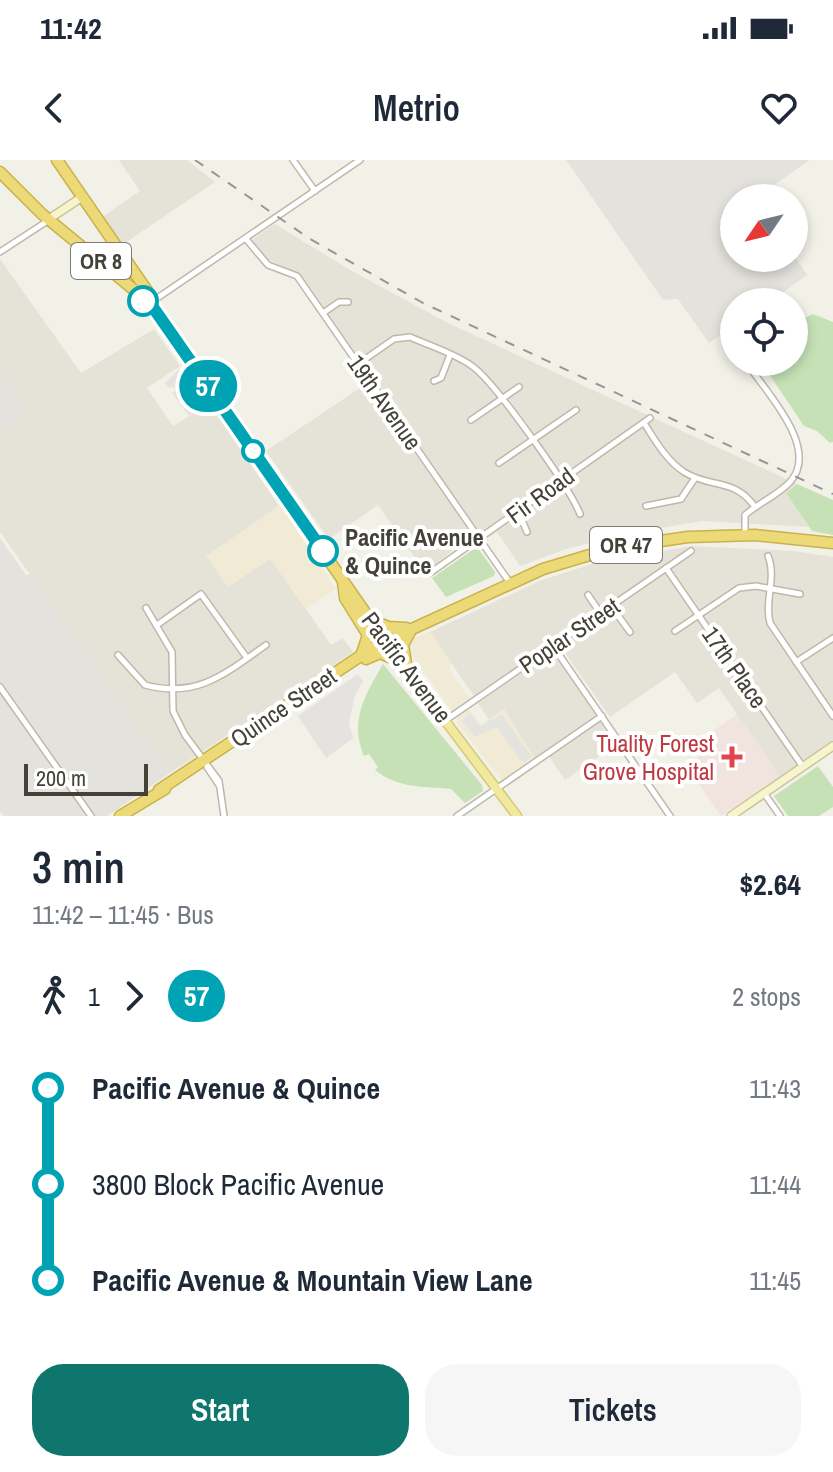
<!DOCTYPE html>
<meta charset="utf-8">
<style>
body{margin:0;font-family:"Archivo Narrow",sans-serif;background:#f6f6f7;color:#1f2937;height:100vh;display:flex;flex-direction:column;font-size:30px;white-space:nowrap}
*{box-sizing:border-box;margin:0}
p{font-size:26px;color:#747a83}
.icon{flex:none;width:44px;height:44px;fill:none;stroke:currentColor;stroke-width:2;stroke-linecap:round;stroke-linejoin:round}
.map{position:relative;height:656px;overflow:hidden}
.side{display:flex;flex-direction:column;background:#fff;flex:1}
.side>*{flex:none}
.badge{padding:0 16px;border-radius:26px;font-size:28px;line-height:52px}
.needle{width:52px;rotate:235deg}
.controls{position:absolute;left:720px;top:24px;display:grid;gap:16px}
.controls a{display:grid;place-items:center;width:88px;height:88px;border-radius:50%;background:#fff;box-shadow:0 4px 12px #0003;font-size:40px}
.scale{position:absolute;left:24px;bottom:20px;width:124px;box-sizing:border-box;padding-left:8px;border:4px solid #444238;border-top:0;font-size:22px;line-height:28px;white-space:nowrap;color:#444238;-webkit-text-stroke:6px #fff;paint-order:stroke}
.map>.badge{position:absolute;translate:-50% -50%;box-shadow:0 0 0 4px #fff}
.legs{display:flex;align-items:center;gap:12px;height:88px;padding:0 32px;font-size:26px}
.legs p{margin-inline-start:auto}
.head{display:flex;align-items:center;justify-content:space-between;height:136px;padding:0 32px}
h1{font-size:44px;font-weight:600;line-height:60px}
.action{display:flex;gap:16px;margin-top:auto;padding:16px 32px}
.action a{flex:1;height:92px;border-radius:32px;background:#0f766e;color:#fff;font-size:32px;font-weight:600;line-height:92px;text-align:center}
.action a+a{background:#f6f6f7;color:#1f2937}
ul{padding:0 32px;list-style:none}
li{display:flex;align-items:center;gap:28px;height:96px;font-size:30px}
li i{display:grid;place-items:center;width:12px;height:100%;margin:0 10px;background:currentColor}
li i::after{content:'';width:20px;height:20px;margin:-10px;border:6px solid;border-radius:50%;background:#fff}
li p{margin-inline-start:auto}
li:first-child i{background:linear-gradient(#0000 50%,currentColor 0)}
li:last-child i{background:linear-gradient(currentColor 50%,#0000 0)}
.status{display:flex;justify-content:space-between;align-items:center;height:56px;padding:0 40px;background:#fff;direction:ltr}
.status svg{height:22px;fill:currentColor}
header{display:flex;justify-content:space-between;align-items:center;height:104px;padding:0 32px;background:#fff;font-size:36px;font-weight:600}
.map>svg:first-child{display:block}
</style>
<div class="status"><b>11:42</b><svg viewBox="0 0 49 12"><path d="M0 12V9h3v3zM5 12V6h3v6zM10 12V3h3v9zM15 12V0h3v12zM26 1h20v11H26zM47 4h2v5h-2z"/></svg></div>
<header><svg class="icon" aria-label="back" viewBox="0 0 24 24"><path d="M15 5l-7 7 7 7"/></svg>Metrio<svg class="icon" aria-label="heart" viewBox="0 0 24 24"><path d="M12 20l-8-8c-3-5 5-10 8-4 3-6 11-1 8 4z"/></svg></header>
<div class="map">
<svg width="833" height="656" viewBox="0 0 833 656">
<rect width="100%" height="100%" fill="#f2f1e8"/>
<!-- residential -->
<g fill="#e5e3d7">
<polygon points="119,0 187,0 215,22 122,85 102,57 140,31"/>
<polygon points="275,64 352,111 448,163 797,324 786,333 809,367 703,361 626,374 566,389 520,406 497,372 485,380 301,115 265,98 252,80"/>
<polygon points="0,99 81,213 154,169 180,206 147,228 173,266 209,244 279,346 207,396 270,398 331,485 343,478 353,492 170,613 0,372 0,272 28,253 0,211"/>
<polygon points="366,224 472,375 425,412 378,345 329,379 266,291"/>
<polygon points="691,386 794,391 833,397 833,581 780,617 719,528 697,543 675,512 610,557 556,480 474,536 430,472 542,420 595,403"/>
<polygon points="549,494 555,496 616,585 565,620 546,592 535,599 504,550 489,560 478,543"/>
</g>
<!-- commercial -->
<g fill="#f1ebd6">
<polygon points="280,346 336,429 306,449 270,399 228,427 206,396"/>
<polygon points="430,472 451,502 450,511 471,540 453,552 408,489 409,480"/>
<polygon points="469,549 481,565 504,549 535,599 502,620 457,563 457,557"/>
</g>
<!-- industrial -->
<g fill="#e4e2dd">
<polygon points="566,0 810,0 755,38 734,38 734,98 794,95 807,115 769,142 734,142 734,166 709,183 678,139 663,140"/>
<polygon points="0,211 29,253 0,272"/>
<polygon points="0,378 26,415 30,414 170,613 107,656 4,656 0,651"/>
</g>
<!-- medical -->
<polygon fill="#f1e3dd" points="737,554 780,617 721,656 686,605 710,588 703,578"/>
<!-- green -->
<g fill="#c6e1b6">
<polygon points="813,154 833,162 833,282 830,283 817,271 804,266 763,205 763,202 794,202 794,163"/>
<polygon points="797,324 833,340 833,375 812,371 786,333"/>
<polygon points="477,387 495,412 494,416 446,437 432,418"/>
<path d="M383,504l99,121 1,6 -18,12 -14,-14c-28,-3 -52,0 -76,-19l3,-3 -9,-13 -5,2c-15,-35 1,-61 19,-92z"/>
<polygon points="818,606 833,627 833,647 819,656 788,656 774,636"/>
</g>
<!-- parking -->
<g fill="#e4e3df">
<polygon points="178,210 202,247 189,256 172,233 176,230 173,226 169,228 165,223"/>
<polygon points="358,514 363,521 355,535 349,563 353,578 326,598 298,556"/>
<polygon points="470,553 480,566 502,554 532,597 525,602 520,600 497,567 475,577 462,561"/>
</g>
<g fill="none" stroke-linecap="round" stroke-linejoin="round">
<defs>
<g id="street">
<polyline points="293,0 315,31"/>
<polyline points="246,79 268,105 297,116 510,423"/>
<polyline points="0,92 49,60"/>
<polyline points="150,143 360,0"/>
<polyline points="323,153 339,142 348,142"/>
<polyline points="730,165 734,179"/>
<path d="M358,204l36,-25 16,-2c20,9 44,16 62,29 22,15 98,122 108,148"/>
<polyline points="434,221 441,218 450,195"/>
<polyline points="471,260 519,227"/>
<path d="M644,263c11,17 22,37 40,49 27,17 50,5 71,35"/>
<polyline points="499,303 576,250"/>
<polyline points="646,346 681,339 695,318"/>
<polyline points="518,351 527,372"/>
<path d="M745,374v-19c14,-12 33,-20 45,-33 31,-34 -25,-91 -44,-120"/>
<path d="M768,396c9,22 -4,44 2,67l63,93"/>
<polyline points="666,408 803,607"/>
<polyline points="430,413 650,258"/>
<polyline points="588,435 601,454"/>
<polyline points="611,446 630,472"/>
<polyline points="146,448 172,492 173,551 185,575 219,621 224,656"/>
<polyline points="157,465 201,434 247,498"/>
<polyline points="675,471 739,428 756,426 800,434"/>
<polyline points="553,486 670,656"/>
<path d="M118,495l27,30c53,14 81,-12 121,-40"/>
<polyline points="796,502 833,478"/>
<polyline points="0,527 91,656"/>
<polyline points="446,560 691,391"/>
<polyline points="207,607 219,625"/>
<polyline points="764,633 780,656"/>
<polyline points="457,656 602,556"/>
</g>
<g id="secondary">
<polyline points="49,59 82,37"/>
<polyline points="731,656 833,586"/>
</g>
<polyline id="primary" points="385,481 517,656"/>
<g id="highway">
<polyline points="57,0 150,135 150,143 385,481"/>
<polyline points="0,12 42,54 150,143"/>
<polyline points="343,422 345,438 368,475 362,493"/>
<polyline points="372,460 388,467 406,468"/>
<polyline points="366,499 380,493 401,502"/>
<polyline points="407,509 403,485 411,470"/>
<polyline points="159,630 377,485 543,409 613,388 688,377 755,375 833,383"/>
<polyline points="120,656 165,629"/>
</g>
</defs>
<!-- street casing -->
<use href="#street" stroke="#bcb9ac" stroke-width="8"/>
<!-- secondary casing -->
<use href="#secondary" stroke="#c9c59b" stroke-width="10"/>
<!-- primary casing -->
<use href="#primary" stroke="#d5c973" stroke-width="11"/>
<!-- highway casing -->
<use href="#highway" stroke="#cab24a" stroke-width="13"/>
<!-- street -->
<use href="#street" stroke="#fff" stroke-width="5"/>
<!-- secondary -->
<use href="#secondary" stroke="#f8f5cc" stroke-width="7"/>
<!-- primary -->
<use href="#primary" stroke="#f2e9a1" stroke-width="8"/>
<!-- highway -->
<use href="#highway" stroke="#ecda79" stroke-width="10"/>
<!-- rail -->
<polyline stroke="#969696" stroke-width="2" stroke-dasharray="10 10" stroke-linecap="butt" points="195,0 310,79 423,143 833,334"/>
</g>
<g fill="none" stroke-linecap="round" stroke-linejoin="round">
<defs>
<polyline id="line-1" points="143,141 150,143 323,391"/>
</defs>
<!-- line-1 casing -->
<use href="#line-1" stroke="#fff" stroke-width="18"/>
<!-- line-1 -->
<use href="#line-1" stroke="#00a3b4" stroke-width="12"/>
</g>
<!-- markers -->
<g fill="#fff" stroke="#00a3b4" stroke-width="4">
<circle cx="143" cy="141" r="14"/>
<circle cx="253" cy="291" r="10"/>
<circle cx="323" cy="391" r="14"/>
</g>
<path fill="#e0444e" stroke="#fff" stroke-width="3" d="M728 585h8v8h8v8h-8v8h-8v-8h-8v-8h8z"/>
<g text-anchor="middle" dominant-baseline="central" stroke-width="8" stroke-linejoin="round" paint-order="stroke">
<!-- shield labels -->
<g fill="#fff" stroke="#7c7b74" stroke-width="2">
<rect x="71" y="83" width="60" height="36" rx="6"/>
<rect x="590" y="367" width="72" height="36" rx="6"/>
</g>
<g font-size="22" font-weight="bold" fill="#444238">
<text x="101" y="101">OR 8</text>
<text x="626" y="385">OR 47</text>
</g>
<!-- street labels -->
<g font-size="24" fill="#444238" stroke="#fff">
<text transform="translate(385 242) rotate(55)">19th Avenue</text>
<text transform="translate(540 335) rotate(-36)">Fir Road</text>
<text transform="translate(569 475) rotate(-34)">Poplar Street</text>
<text transform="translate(407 507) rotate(53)">Pacific Avenue</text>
<text transform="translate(735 507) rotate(55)">17th Place</text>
<text transform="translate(283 547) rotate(-34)">Quince Street</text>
</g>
<!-- stop labels -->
<g font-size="24" font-weight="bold" fill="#444238" stroke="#fff" text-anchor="start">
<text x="345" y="377">Pacific Avenue<tspan x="345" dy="28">&amp; Quince</tspan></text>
</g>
<!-- health labels -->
<g font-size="24" fill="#be3a42" stroke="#fff" text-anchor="end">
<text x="714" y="583">Tuality Forest<tspan x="714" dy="28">Grove Hospital</tspan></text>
</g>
</g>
</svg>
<div class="controls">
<a><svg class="needle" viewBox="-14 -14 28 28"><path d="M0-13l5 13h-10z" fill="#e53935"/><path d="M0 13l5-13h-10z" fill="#747a83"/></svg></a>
<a><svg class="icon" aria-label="locate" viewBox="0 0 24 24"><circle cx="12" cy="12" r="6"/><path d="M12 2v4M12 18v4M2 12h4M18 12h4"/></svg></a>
</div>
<div class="scale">200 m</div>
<b class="badge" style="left:208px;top:226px;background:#00a3b4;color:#fff">57</b>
</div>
<section class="side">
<div class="head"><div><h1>3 min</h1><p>11:42 – 11:45 · Bus</p></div><b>$2.64</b></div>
<div class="legs"><svg class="icon" aria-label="walk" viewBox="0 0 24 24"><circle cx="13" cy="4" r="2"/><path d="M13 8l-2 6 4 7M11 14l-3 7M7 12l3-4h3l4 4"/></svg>1<svg class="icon" aria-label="forward" viewBox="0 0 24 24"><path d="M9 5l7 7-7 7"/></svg><b class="badge" style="background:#00a3b4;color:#fff">57</b><p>2 stops</p></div>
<ul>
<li><i style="color:#00a3b4"></i><b>Pacific Avenue &amp; Quince</b><p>11:43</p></li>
<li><i style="color:#00a3b4"></i><span>3800 Block Pacific Avenue</span><p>11:44</p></li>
<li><i style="color:#00a3b4"></i><b>Pacific Avenue &amp; Mountain View Lane</b><p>11:45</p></li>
</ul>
<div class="action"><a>Start</a><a>Tickets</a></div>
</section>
